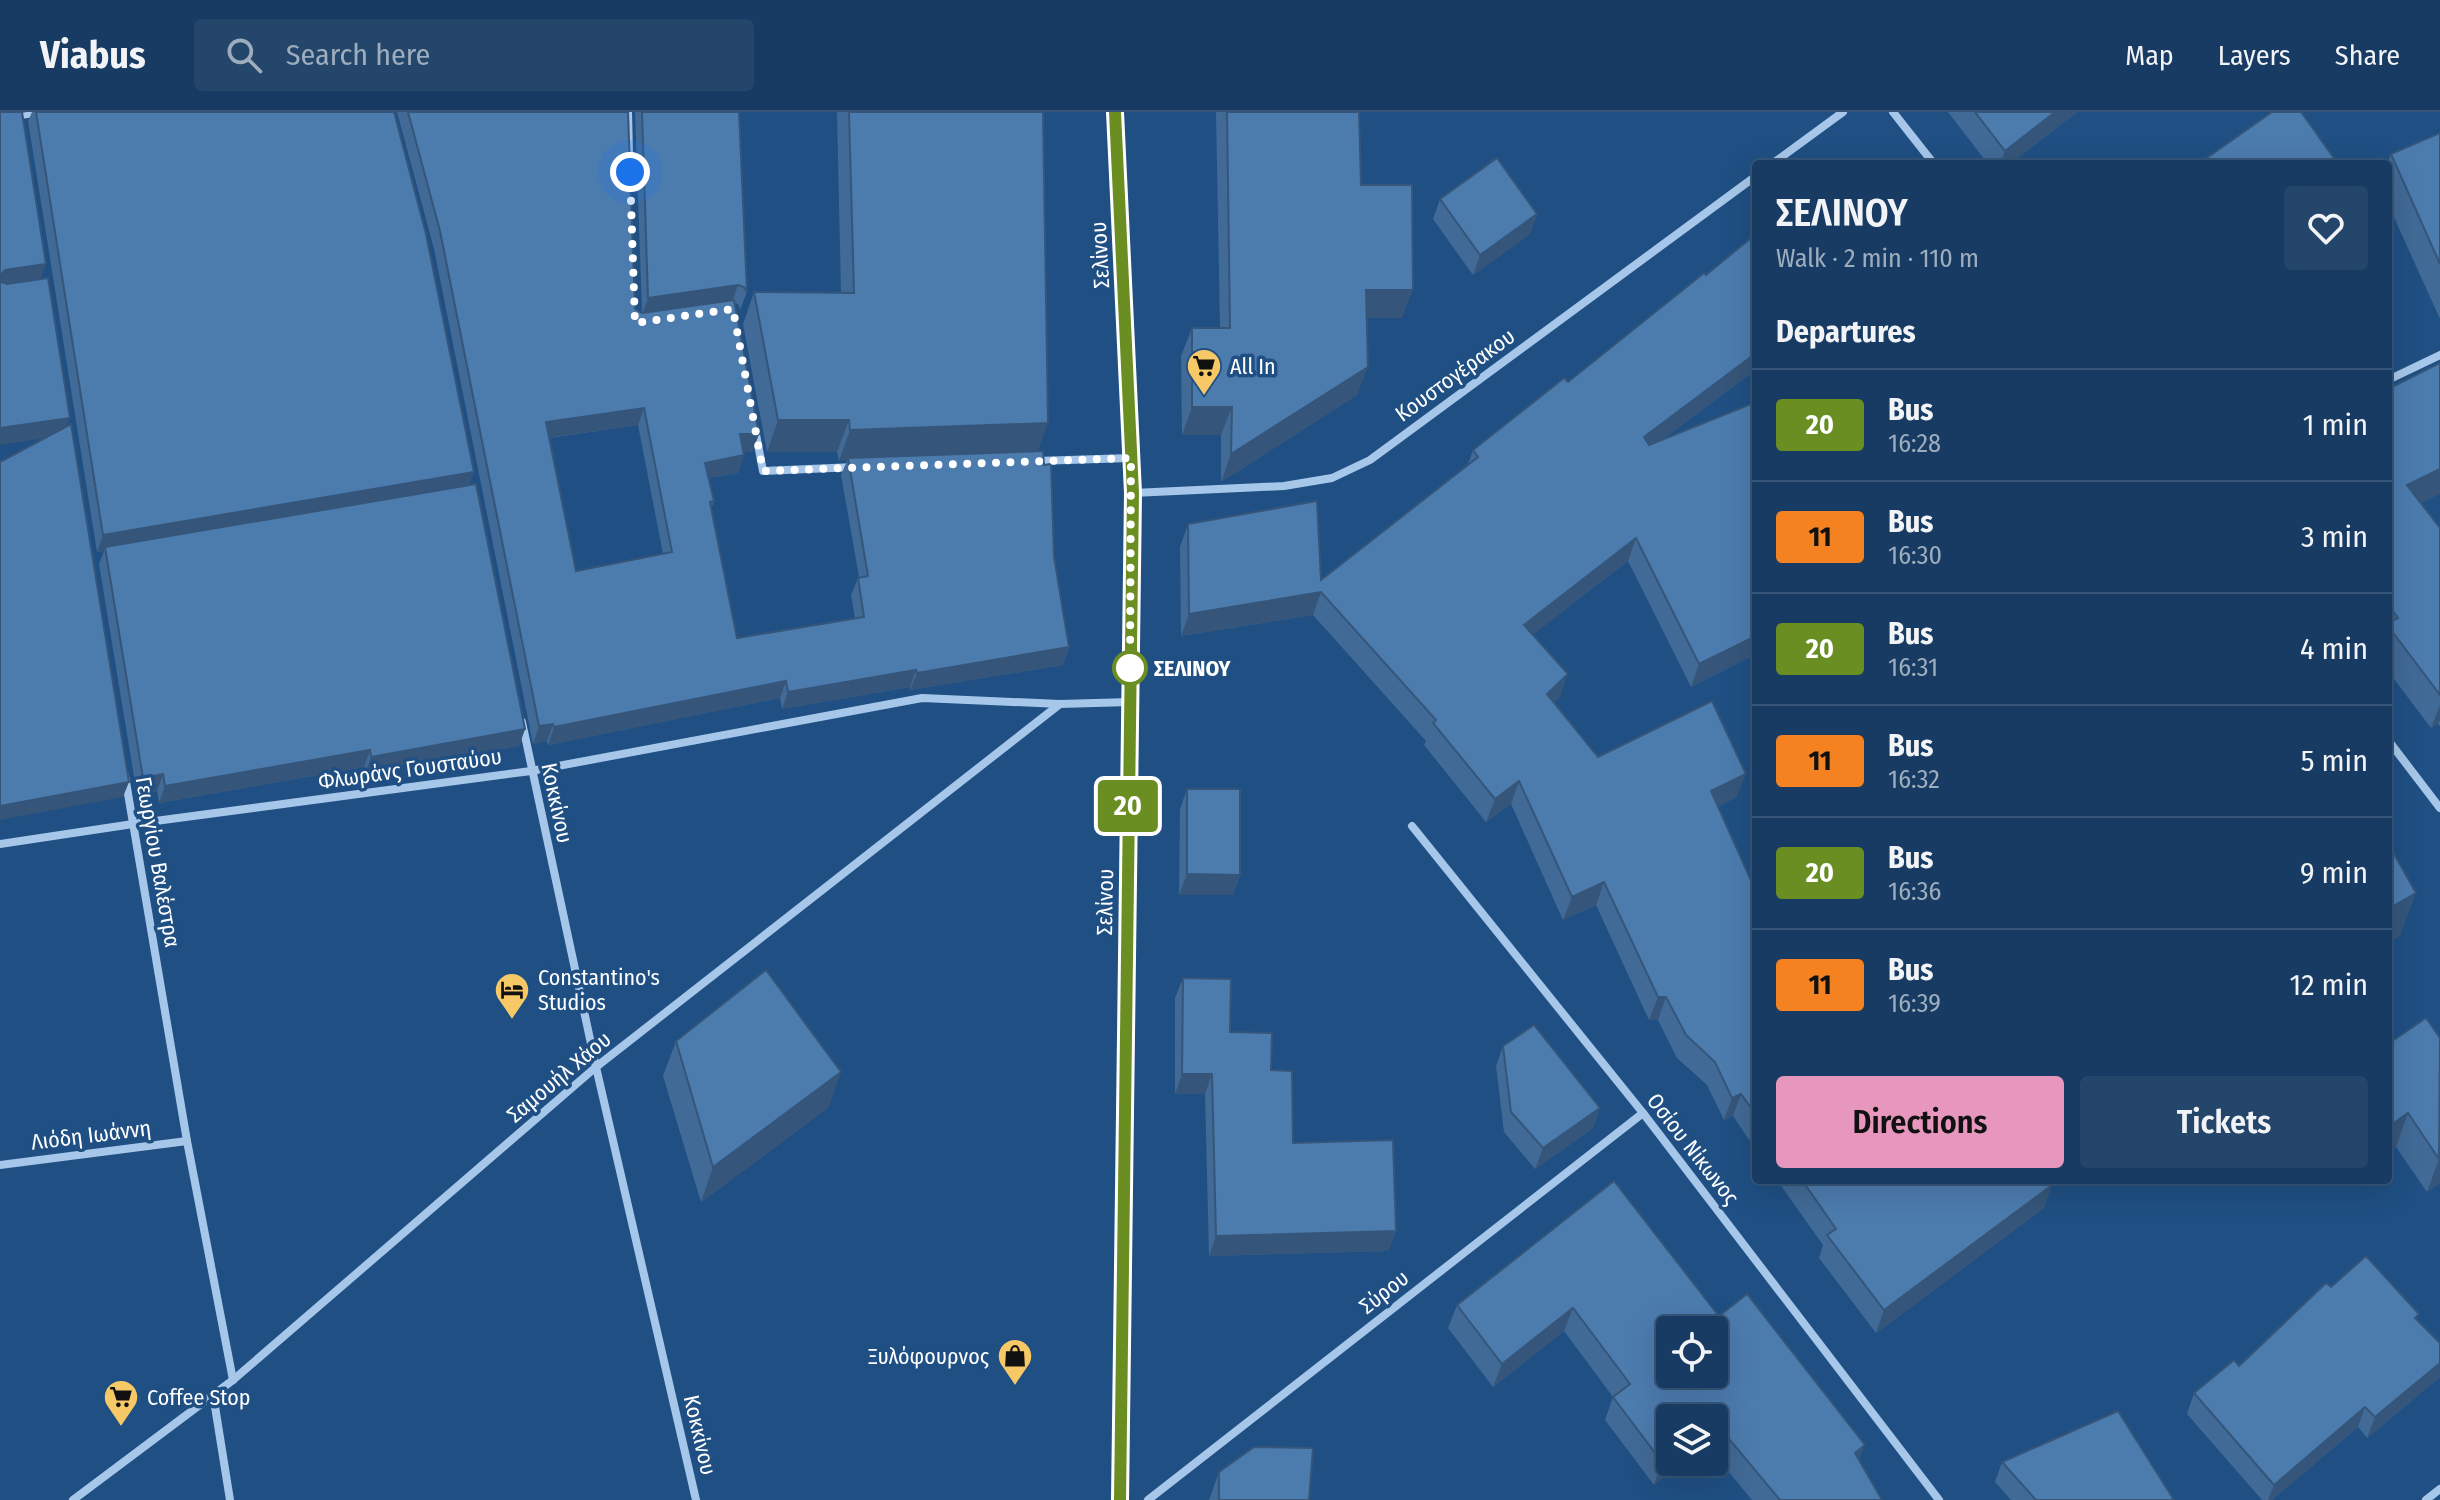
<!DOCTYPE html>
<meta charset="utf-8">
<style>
body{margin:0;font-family:"Fira Sans Condensed",sans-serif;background:#24466b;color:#f1f3f6;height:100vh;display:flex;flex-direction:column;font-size:30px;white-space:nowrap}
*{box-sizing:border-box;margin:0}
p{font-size:26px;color:#9eadbe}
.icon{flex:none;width:44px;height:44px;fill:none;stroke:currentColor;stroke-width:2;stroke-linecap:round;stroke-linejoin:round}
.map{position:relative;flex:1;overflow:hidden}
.side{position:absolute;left:1752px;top:48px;width:640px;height:1024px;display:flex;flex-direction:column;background:#173b62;border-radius:8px;box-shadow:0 8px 32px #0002,0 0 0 2px #365577}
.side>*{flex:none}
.badge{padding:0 16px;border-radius:6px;font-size:28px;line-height:52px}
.buttons{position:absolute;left:1656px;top:1204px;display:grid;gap:16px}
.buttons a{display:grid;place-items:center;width:72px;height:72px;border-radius:8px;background:#173b62;box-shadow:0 8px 32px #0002,0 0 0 2px #365577;font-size:40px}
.you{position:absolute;width:40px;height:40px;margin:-20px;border:6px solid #fff;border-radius:50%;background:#1a73e8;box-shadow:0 0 0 12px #1a73e833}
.map>.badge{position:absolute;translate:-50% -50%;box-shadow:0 0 0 4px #fff}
h2{padding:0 24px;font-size:30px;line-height:72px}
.round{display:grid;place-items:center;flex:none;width:84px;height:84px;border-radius:8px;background:#24466b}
.headline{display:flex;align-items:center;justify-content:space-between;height:136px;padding:0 24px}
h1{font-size:38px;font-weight:600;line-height:60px}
.button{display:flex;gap:16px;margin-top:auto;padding:16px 24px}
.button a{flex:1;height:92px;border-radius:8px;background:#e797bd;color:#111;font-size:32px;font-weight:600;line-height:92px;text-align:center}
.button a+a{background:#24466b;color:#f1f3f6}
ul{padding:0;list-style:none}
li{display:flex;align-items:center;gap:24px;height:112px;padding:0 24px;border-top:2px solid #365577}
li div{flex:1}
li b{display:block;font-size:30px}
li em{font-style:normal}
li .badge{min-width:88px;font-weight:700;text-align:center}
header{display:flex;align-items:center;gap:48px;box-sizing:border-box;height:112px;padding:0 40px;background:#173b62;border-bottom:2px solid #365577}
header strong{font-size:38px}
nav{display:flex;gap:44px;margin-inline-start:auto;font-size:28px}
.search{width:560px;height:72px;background:#24466b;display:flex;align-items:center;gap:20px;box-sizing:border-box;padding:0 28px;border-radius:8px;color:#9eadbe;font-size:30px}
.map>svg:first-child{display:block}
</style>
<header>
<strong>Viabus</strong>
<div class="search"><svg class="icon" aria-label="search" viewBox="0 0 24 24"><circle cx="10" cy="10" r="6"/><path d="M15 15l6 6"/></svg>Search here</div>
<nav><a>Map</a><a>Layers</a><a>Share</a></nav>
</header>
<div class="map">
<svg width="2440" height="1388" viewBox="0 0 2440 1388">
<rect width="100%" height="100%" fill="#1f4f83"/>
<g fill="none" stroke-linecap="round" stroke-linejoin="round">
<!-- service -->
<polyline stroke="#a6c7e9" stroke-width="6" points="21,4 46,0"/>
<!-- minor -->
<g stroke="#a6c7e9" stroke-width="8">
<polyline points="628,0 629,41"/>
<polyline points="1893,0 1934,52"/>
<polyline points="1772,52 1843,0"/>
<polyline points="2388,268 2440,243"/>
<polyline points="755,317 763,359 855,355"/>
<polyline points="1036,349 1131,346"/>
<polyline points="1133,381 1284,374 1332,366 1370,348 1756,64"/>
<polyline points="522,610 596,955 696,1388"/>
<polyline points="2388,628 2440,696"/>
<polyline points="125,664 187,1029 233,1268"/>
<polyline points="1412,714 1643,1001 1939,1388"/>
<polyline points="0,732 133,712 531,659 922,586 1060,592 1130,590"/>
<polyline points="0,1053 187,1029"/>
<polyline points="213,1282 230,1388"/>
<polyline points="73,1388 233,1268 596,955 1060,592"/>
<polyline points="1148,1388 1643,1001"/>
<polyline points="2426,1388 2440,1377"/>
</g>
<!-- tertiary -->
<polyline stroke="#a6c7e9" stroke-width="14" points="1115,0 1133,381 1120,1388"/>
</g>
<!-- wall -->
<g fill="#416a96" fill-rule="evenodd">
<polygon points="32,0 36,0 474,360 469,373 525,617 519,634 365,662 364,655 159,691 157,679 137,683 99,452 104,439 97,440 28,9"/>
<path d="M397,0h231l7,197 7,3 -7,-200h104l8,180 -7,18 -2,-6 -4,-1 25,131 -7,18h-9l-5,21 -29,5 5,23 -3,9 26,128 118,-19 -4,-24 7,-17 1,-1 -18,-102 6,-14h-8l-2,-9h-70l-24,-128 11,-32 87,1 -4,-181h206l-5,339 6,14 10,92 15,90 -6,18 -153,25v-3l-128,22 -2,-11 -232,47 -1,-4 -14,3 -99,-495zM638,313l25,129 -87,17 -26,-133z"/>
<polygon points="1216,0 1359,0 1361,73 1402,206 1367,206 1357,283 1221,370 1221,323 1182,323 1181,244 1192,216 1220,216"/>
<polygon points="1948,0 2077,0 2010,52 1988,52"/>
<polygon points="2440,21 2440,207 2388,92 2387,52 2391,42"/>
<polygon points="1440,87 1537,102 1530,122 1473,163 1433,107"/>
<polygon points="1568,270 1662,328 1756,290 1756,542 1691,575 1628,449 1532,523 1560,585 1554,590 1598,645 1737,685 1718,694 1753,773 1756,771 1756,1038 1733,1004 1724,1008 1707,973 1677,946 1658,908 1649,908 1596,793 1563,808 1511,692 1486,710 1424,633 1426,629 1313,503 1181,524 1180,435 1188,412 1321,468 1467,355 1473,338"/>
<polygon points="2388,277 2421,391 2440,416 2440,614 2438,612 2431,616 2388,559"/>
<polygon points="1187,677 1240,763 1233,783 1179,783 1180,697"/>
<polygon points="1183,866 1230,920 1271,958 1293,1031 1396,1119 1388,1139 1209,1144 1205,982 1175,982 1175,886"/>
<polygon points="2440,926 2440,1071 2427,1080 2396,1035 2388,1040"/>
<polygon points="676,929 829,995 701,1090 663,964"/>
<polygon points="1503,934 1600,996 1593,1016 1535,1057 1504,1020 1496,954"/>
<polygon points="1777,1068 2048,1068 2044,1096 1876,1221 1819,1146 1823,1133"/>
<polygon points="1614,1069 1719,1204 1859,1348 1882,1388 1752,1388 1714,1342 1714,1306 1670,1350 1654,1373 1605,1308 1613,1285 1564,1219 1493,1275 1448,1216 1457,1193"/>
<polygon points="2331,1175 2417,1207 2440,1231 2440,1265 2367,1326 2358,1315 2272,1388 2262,1388 2187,1302 2194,1281 2239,1254"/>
<polygon points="2002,1350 2174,1388 2011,1388 1995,1370"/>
<polygon points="1219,1360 1309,1388 1209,1388"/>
</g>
<!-- shaded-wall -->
<g fill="#35567a">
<polygon points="2055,0 2077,0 2010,52 2000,52 2005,39"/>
<polygon points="1537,102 1530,122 1473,163 1480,143"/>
<polygon points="46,152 40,169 0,175 0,164 5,158"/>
<polygon points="738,173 732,190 642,203 648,186"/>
<polygon points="1366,178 1413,178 1402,206 1356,206"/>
<polygon points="1756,241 1756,258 1636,348 1644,325"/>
<polygon points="1368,255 1357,283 1221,370 1231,342"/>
<polygon points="1192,295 1232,295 1221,323 1182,323"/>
<polygon points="644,296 638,313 540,327 546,310"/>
<polygon points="70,306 64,323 0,333 0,316"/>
<polygon points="778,308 849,308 837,340 767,340"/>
<polygon points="1048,311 1037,342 848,346 847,349 839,349 850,318"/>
<polygon points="740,322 759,322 752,340 734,340"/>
<polygon points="744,343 738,361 699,368 705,351"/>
<polygon points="2440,357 2440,382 2396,403 2407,373"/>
<polygon points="474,360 468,377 105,435 104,439 97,440 103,423"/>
<polygon points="1636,426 1628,449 1516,536 1524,513"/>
<polygon points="1321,480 1313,503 1181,524 1189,502"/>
<polygon points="1756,524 1756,542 1691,575 1699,552"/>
<polygon points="1069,535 1063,553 910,578 917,561"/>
<polygon points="916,558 910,575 782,597 788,580"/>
<polygon points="1568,562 1560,585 1539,604 1547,582"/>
<polygon points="786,569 780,586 548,633 554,615"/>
<polygon points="2440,593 2440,608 2438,612 2431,616"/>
<polygon points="553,612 547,629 533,632 539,614"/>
<polygon points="525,617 519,634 365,662 371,645"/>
<polygon points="370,638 364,655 159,691 165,674"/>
<polygon points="163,662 157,679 137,683 143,666"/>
<polygon points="1746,662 1737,685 1703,702 1711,679"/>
<polygon points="1519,669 1511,692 1486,710 1495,687"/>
<polygon points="129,670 123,685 0,708 0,694"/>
<polygon points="1187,762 1240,763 1233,783 1179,783"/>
<polygon points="1604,770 1596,793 1563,808 1572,785"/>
<polygon points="2416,781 2400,824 2388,831 2388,797"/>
<polygon points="1658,885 1666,885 1658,908 1649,908"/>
<polygon points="841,960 829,995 701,1090 713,1055"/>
<polygon points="1182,962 1212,962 1205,982 1175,982"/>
<polygon points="1741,982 1733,1004 1724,1008 1732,986"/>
<polygon points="1600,996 1593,1016 1535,1057 1543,1036"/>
<polygon points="2408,1001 2396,1035 2388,1040 2388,1015"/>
<polygon points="2440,1046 2440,1071 2427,1080 2439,1047"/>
<polygon points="2052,1073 2044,1096 1876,1221 1884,1198"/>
<polygon points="1396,1119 1388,1139 1209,1144 1216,1124"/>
<polygon points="1573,1196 1564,1219 1493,1275 1502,1252"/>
<polygon points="2440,1251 2440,1265 2367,1326 2375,1305"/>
<polygon points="2365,1295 2358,1315 2272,1388 2268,1388 2274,1373"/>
<polygon points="1865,1333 1856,1356 1855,1341"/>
<polygon points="1670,1344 1670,1350 1684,1350 1654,1373 1662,1350"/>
</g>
<!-- building -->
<g fill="#4c7bae" stroke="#35567a" stroke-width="2" fill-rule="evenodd">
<polygon points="0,0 22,0 46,152 5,158 0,164"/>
<polygon points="36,0 394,0 426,122 474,360 103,423"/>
<path d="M408,0h220l7,197 7,4 92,-13 25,134h-19l4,21 -39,8 9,38 -4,1 27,136 127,-21 -6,-39 10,-2 -20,-118 195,-7 1,14 7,-1 3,93 15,90 -152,26 -1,-3 -128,22 -2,-11 -232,46 -1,-3 -14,2 -99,-495zM644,296l28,144 -96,19 -30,-149z"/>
<polygon points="642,0 739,0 747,180 744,175 738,173 648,186"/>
<polygon points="849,0 1043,0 1048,311 850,318 849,308 778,308 754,180 854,181"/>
<polygon points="1227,0 1359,0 1361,73 1412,73 1413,178 1366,178 1368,255 1231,342 1232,295 1192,295 1192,216 1230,216"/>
<polygon points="1975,0 2055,0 2005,39"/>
<polygon points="2272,0 2301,0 2338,52 2207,52 2204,48"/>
<polygon points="2440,21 2440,152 2391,42"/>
<polygon points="1497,46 1537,102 1480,143 1440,87"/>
<polygon points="1751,126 1754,130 1756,128 1756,241 1644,325 1649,333 1756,290 1756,524 1699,552 1636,426 1524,513 1568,562 1547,582 1598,645 1712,589 1746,662 1711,679 1753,773 1756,771 1756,1003 1741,982 1732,986 1715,950 1686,923 1666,885 1658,885 1604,770 1572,785 1519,669 1495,687 1433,611 1436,608 1321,480 1189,502 1188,412 1317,389 1321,468 1478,345 1473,338 1564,266 1568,270 1704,161 1706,163"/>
<polygon points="0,166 1,170 7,172 48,166 70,306 0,316"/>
<polygon points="2440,251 2440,357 2407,373 2440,416 2440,583 2388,514 2388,511 2398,506 2388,493 2388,277"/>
<polygon points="71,312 129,670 0,694 0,350"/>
<polygon points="476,372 525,617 371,645 370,638 165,674 163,662 143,666 105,435"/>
<polygon points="1187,677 1240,677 1240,763 1187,762"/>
<polygon points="2388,731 2416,781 2388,797"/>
<polygon points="766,858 841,960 713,1055 676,929"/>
<polygon points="1183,866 1231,867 1230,920 1272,921 1271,958 1292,959 1293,1031 1393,1028 1396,1119 1216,1124 1212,962 1182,962"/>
<polygon points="2426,906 2440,926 2439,1047 2408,1001 2388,1015 2388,932"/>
<polygon points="1534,913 1600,996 1543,1036 1511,1000 1503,934"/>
<polygon points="1802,1068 2048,1068 2052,1073 1884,1198 1827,1123 1836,1117"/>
<path d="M1614,1069l105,135 28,-22 118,151 -10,8 27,47h-102l-65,-78 -1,1v-5h-44v38l-8,6 -49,-65 17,-13 -57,-76 -71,56 -45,-59zM1670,1218h44v44h-44z"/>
<polygon points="2366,1144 2419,1202 2415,1206 2440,1231 2440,1251 2375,1305 2365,1295 2274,1373 2194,1281 2234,1248 2239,1254 2326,1171 2331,1175"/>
<polygon points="2118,1299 2174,1388 2036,1388 2002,1350"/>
<polygon points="1254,1335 1313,1336 1309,1388 1219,1388 1219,1360"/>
</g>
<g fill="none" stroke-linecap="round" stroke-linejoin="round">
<defs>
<polyline id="line" points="1115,0 1133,381 1120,1388"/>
</defs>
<!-- line casing -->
<use href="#line" stroke="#fff" stroke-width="18"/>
<!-- line -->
<use href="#line" stroke="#6b8e23" stroke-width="12"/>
<!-- walk -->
<polyline stroke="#fff" stroke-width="8" stroke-dasharray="0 14.4" points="630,60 635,211 733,197 763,359 1131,346 1130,560 1130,556"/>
</g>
<!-- icons -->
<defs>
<symbol id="supermarket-pin" viewBox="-11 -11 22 30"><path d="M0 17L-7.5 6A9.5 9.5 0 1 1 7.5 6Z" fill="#f7c866" stroke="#1f4f83"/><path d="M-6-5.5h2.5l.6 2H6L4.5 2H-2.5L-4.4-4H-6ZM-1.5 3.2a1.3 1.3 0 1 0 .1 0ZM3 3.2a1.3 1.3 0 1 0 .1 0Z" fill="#111"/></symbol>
<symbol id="hotel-pin" viewBox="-11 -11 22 30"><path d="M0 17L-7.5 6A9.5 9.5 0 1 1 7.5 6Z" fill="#f7c866" stroke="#1f4f83"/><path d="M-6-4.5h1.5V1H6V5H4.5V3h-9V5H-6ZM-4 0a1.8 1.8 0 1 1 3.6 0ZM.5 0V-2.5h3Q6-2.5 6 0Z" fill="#111"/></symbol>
<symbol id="shop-pin" viewBox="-11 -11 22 30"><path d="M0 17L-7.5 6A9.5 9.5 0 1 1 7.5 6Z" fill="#f7c866" stroke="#1f4f83"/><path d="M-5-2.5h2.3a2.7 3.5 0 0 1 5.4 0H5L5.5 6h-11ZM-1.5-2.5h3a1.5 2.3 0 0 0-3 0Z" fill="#111"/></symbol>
</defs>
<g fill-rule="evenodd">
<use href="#supermarket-pin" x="1184" y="234" width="40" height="54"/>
<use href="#hotel-pin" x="492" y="858" width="40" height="54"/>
<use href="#shop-pin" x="995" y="1224" width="40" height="54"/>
<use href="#supermarket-pin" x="101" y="1265" width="40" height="54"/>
</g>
<!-- markers -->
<circle fill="#fff" stroke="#6b8e23" stroke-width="4" cx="1130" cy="556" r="16"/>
<g text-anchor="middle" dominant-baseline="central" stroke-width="7" stroke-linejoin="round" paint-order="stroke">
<!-- street labels -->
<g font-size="22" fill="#fff" stroke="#1f4f83">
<text transform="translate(1100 143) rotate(-93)">Σελίνου</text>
<text transform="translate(1455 263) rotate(-36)">Κουστογέρακου</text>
<text transform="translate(410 657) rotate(-8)">Φλωράνς Γουσταύου</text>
<text transform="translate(557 691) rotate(78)">Κοκκίνου</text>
<text transform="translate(158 750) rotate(80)">Γεωργίου Βαλέστρα</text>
<text transform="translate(1105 790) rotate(-89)">Σελίνου</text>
<text transform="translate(559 965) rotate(-40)">Σαμουήλ Χάου</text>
<text transform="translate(91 1023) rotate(-7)">Λιόδη Ιωάννη</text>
<text transform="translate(1693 1037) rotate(52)">Οσίου Νίκωνος</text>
<text transform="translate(1384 1180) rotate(-38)">Σύρου</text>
<text transform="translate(700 1323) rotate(77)">Κοκκίνου</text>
</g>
<!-- poi labels -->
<g font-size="22" fill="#fff" stroke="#1f4f83" text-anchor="start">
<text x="1230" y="254">All In</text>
<text x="538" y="865">Constantino's<tspan x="538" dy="25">Studios</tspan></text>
<text x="989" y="1244" text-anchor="end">Ξυλόφουρνος</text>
<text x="147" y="1285">Coffee Stop</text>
</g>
<!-- stop labels -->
<g font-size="22" font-weight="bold" fill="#fff" stroke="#1f4f83" text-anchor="start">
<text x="1154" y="556">ΣΕΛΙΝΟΥ</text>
</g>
</g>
</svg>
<div class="buttons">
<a><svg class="icon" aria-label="locate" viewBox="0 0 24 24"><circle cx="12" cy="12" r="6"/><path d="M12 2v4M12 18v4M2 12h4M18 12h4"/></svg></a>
<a><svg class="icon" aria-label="layers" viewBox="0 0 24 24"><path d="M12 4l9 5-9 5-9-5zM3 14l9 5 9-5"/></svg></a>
</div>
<div class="you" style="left:630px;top:60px"></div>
<b class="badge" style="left:1128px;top:694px;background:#6b8e23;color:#fff">20</b>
<section class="side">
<div class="headline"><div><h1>ΣΕΛΙΝΟΥ</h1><p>Walk · 2 min · 110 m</p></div><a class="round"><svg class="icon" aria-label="heart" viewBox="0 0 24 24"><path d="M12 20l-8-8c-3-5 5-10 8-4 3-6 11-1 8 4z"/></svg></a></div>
<h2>Departures</h2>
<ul>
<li><span class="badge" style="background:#6b8e23;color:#fff">20</span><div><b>Bus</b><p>16:28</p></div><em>1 min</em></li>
<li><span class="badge" style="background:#f58220;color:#111">11</span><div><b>Bus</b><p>16:30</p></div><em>3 min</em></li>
<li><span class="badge" style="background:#6b8e23;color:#fff">20</span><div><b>Bus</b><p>16:31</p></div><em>4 min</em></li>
<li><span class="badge" style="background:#f58220;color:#111">11</span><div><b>Bus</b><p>16:32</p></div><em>5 min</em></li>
<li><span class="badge" style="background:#6b8e23;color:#fff">20</span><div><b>Bus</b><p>16:36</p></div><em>9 min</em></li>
<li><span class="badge" style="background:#f58220;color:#111">11</span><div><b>Bus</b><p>16:39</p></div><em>12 min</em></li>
</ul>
<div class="button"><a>Directions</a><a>Tickets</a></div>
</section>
</div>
